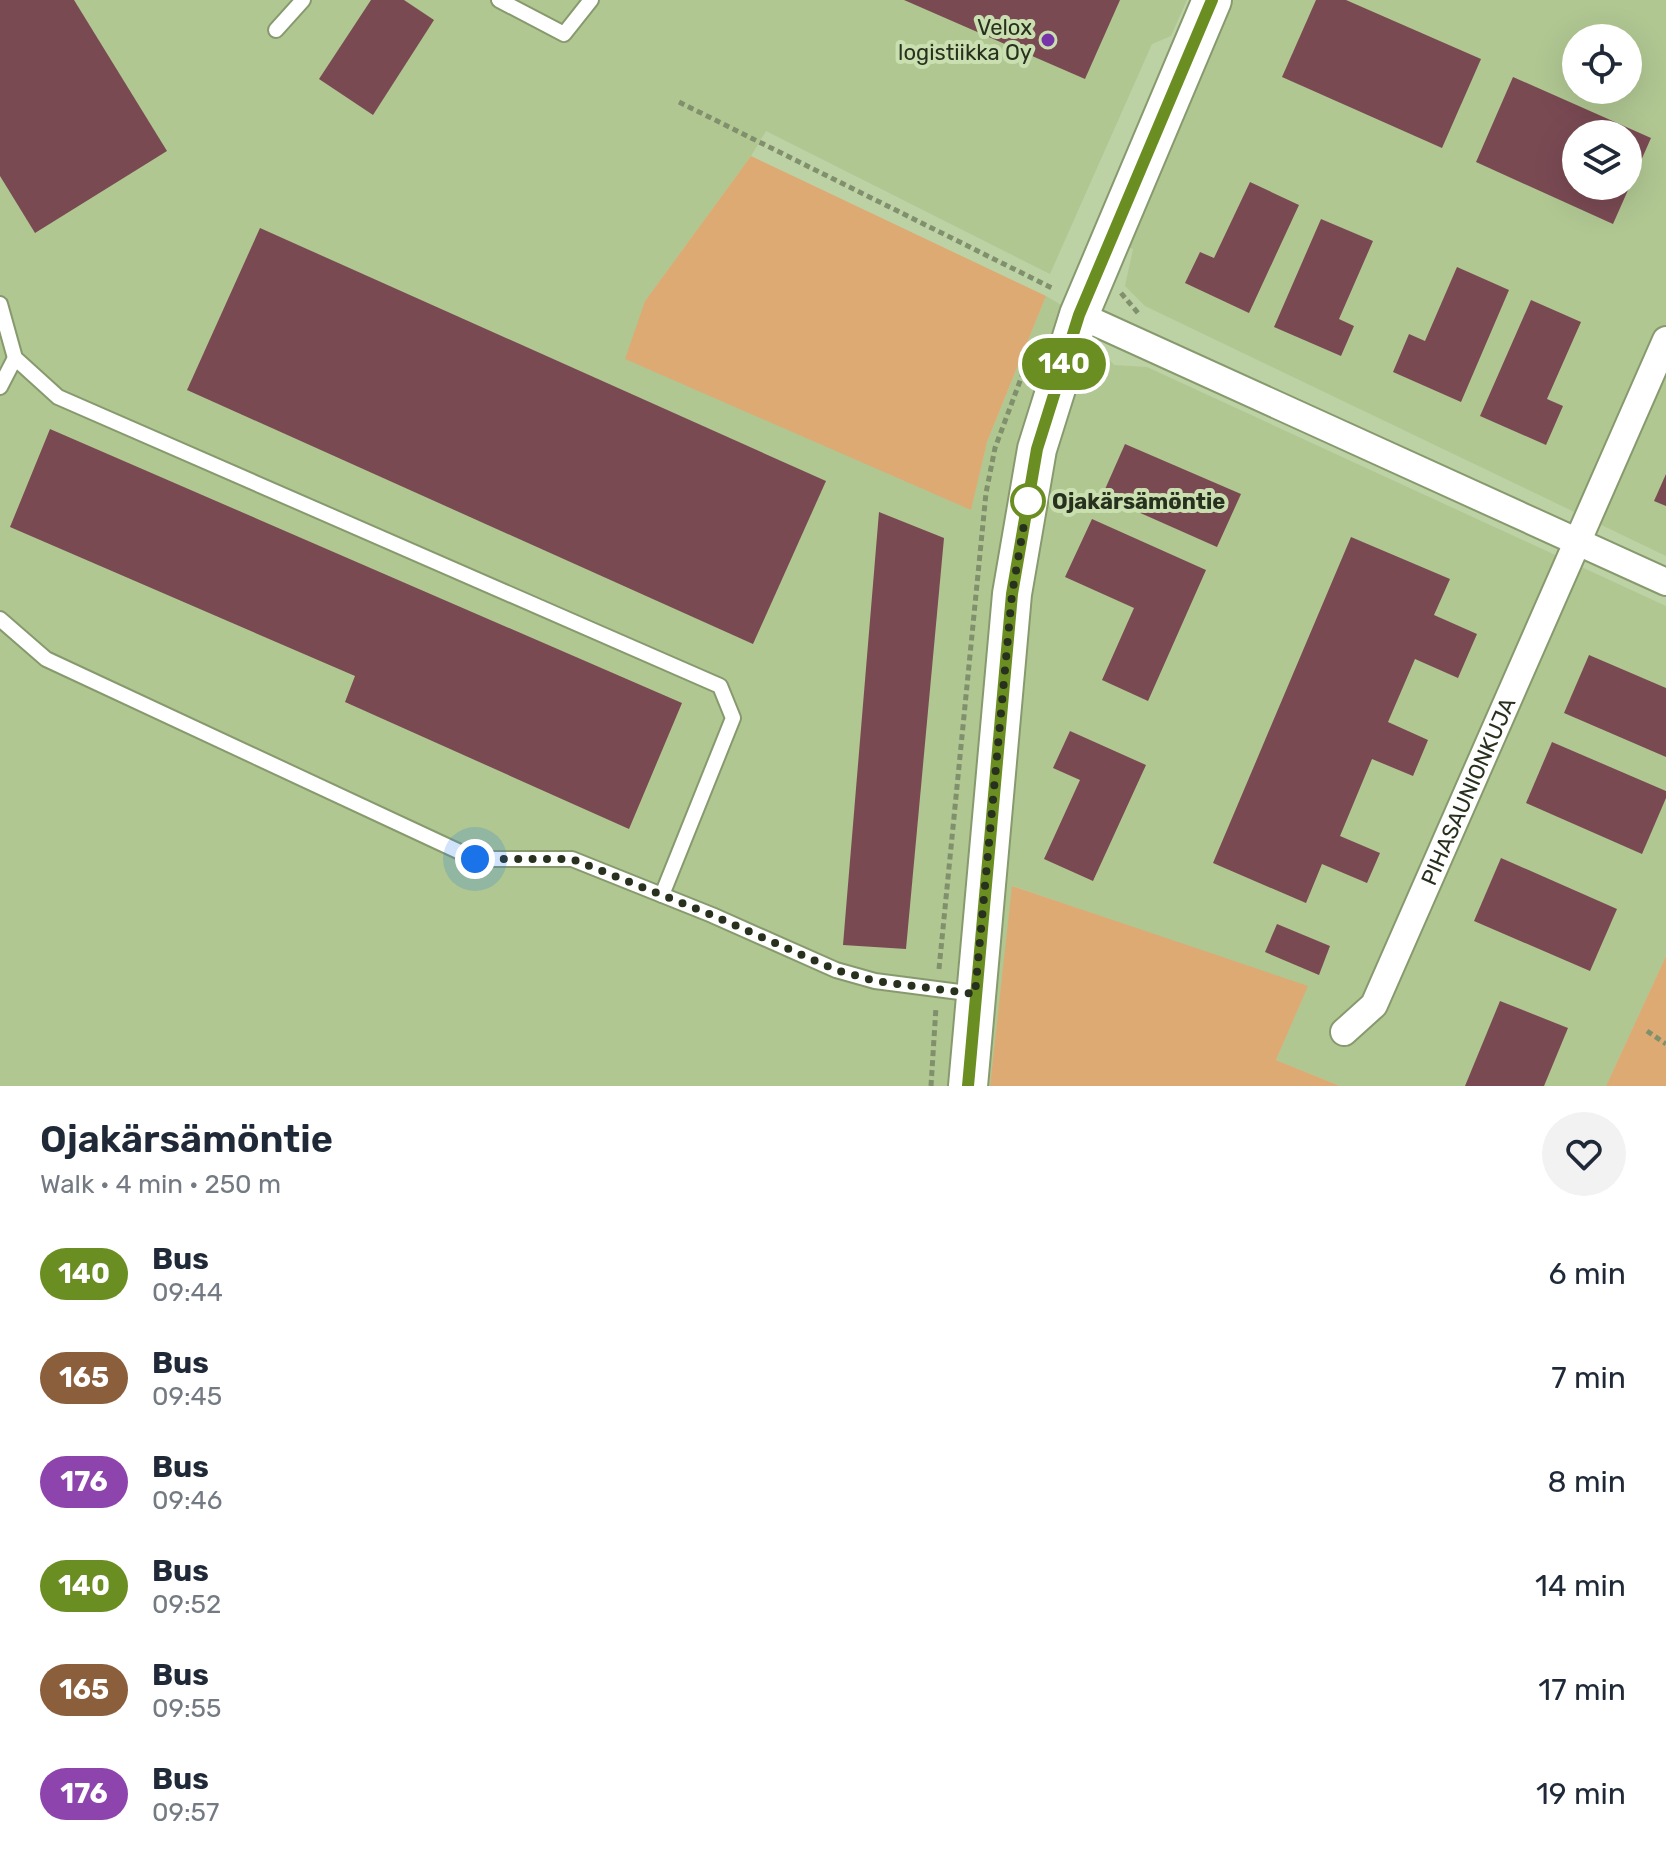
<!DOCTYPE html>
<meta charset="utf-8">
<style>
body{margin:0;font-family:Rubik,sans-serif;background:#f2f2f3;color:#1f2937;height:100vh;display:flex;flex-direction:column;font-size:30px;white-space:nowrap}
*{box-sizing:border-box;margin:0}
p{font-size:26px;color:#747a83}
.icon{flex:none;width:44px;height:44px;fill:none;stroke:currentColor;stroke-width:2;stroke-linecap:round;stroke-linejoin:round}
.map{position:relative;height:1086px;overflow:hidden}
.panel{display:flex;flex-direction:column;background:#fff;flex:1}
.panel>*{flex:none}
.badge{padding:0 16px;border-radius:26px;font-size:28px;line-height:52px}
.fabs{position:absolute;left:1562px;top:24px;display:grid;gap:16px}
.fabs a{display:grid;place-items:center;width:80px;height:80px;border-radius:50%;background:#fff;box-shadow:0 8px 32px #0002;font-size:40px}
.you{position:absolute;width:40px;height:40px;margin:-20px;border:6px solid #fff;border-radius:50%;background:#1a73e8;box-shadow:0 0 0 12px #1a73e833}
.map>.badge{position:absolute;translate:-50% -50%;box-shadow:0 0 0 4px #fff}
.round{display:grid;place-items:center;flex:none;width:84px;height:84px;border-radius:42px;background:#f2f2f3}
.head{display:flex;align-items:center;justify-content:space-between;height:136px;padding:0 40px}
h1{font-size:38px;font-weight:600;line-height:60px}
ul{padding:0;list-style:none}
li{display:flex;align-items:center;gap:24px;height:104px;padding:0 40px}
li div{flex:1}
li b{display:block;font-size:30px}
li em{font-style:normal}
li .badge{min-width:88px;font-weight:700;text-align:center}
.map>svg:first-child{display:block}
</style>
<div class="map">
<svg width="1666" height="1086" viewBox="0 0 1666 1086">
<rect width="100%" height="100%" fill="#bdd2a4"/>
<!-- built -->
<g fill="#b0c792" fill-rule="evenodd">
<polygon points="0,0 1187,0 1171,36 1152,44 1050,274 766,131 751,156 645,301 970,509 987,442 1046,296 1063,306 1114,365 1147,367 1666,606 1666,956 1606,1086 1340,1086 1276,1060 1307,987 1013,886 990,1086 0,1086"/>
<path d="M1230,0h436v556l-521,-250 -20,-20 8,-37 -13,-5zM1576,38h52v52h-52zM1576,134h52v52h-52z"/>
</g>
<!-- green -->
<g fill="#ddaa74">
<polygon points="751,156 1046,296 987,442 971,510 625,359 645,301"/>
<polygon points="1012,886 1308,986 1276,1060 1340,1086 990,1086"/>
<polygon points="1666,956 1666,1086 1606,1086"/>
</g>
<!-- building -->
<g fill="#7a4a53" fill-rule="evenodd">
<polygon points="0,0 74,0 167,151 35,233 0,176"/>
<polygon points="371,0 404,0 434,20 373,115 319,79"/>
<polygon points="904,0 1120,0 1085,79"/>
<polygon points="1316,0 1346,0 1481,59 1442,148 1282,77"/>
<path d="M1513,77l138,61 -38,86 -137,-62zM1576,134h52v52h-52z"/>
<polygon points="1250,182 1299,205 1249,313 1185,283 1200,252 1214,258"/>
<polygon points="1321,219 1373,241 1339,319 1354,326 1341,356 1274,327"/>
<polygon points="260,228 826,481 753,644 187,390"/>
<polygon points="1457,267 1509,290 1461,402 1393,372 1409,334 1425,341"/>
<polygon points="1531,300 1581,322 1547,399 1563,406 1546,445 1480,416"/>
<polygon points="50,429 682,703 629,829 345,702 355,676 10,527"/>
<polygon points="1125,444 1241,494 1217,547 1102,496"/>
<polygon points="1666,474 1666,506 1654,501"/>
<polygon points="879,512 944,538 906,949 843,945"/>
<polygon points="1092,519 1206,570 1148,701 1102,680 1134,608 1065,577"/>
<polygon points="1351,537 1450,579 1434,615 1477,634 1458,678 1415,659 1388,722 1428,740 1413,776 1372,759 1340,836 1380,853 1367,883 1322,864 1306,903 1213,863"/>
<polygon points="1589,655 1666,688 1666,757 1564,713"/>
<polygon points="1070,731 1146,765 1093,881 1044,859 1080,780 1053,768"/>
<polygon points="1552,742 1666,791 1666,798 1642,854 1526,803"/>
<polygon points="1501,858 1617,909 1590,971 1474,921"/>
<polygon points="1277,924 1330,946 1319,975 1265,952"/>
<polygon points="1500,1001 1568,1028 1544,1086 1465,1086"/>
</g>
<g fill="none" stroke-linecap="round" stroke-linejoin="round">
<defs>
<g id="lane">
<polyline points="499,0 564,34 591,0"/>
<polyline points="276,30 303,0"/>
<polyline points="0,304 15,358 58,397 720,686 733,718 662,895"/>
<polyline points="0,387 15,358"/>
<polyline points="0,619 46,659 475,859 572,859 712,915 836,970 875,981 975,994"/>
</g>
<g id="street">
<polyline points="1079,315 1666,582"/>
<path id="s1" d="M1344,1032l30,-27 292,-665"/>
</g>
<polyline id="secondary" points="968,1086 1012,594 1037,449 1079,315 1212,0"/>
</defs>
<!-- lane casing -->
<use href="#lane" stroke="#879a6e" stroke-width="18"/>
<!-- street casing -->
<use href="#street" stroke="#879a6e" stroke-width="30"/>
<!-- secondary casing -->
<use href="#secondary" stroke="#879a6e" stroke-width="42"/>
<!-- path -->
<g stroke="#80906d" stroke-width="5" stroke-dasharray="6 4" stroke-linecap="butt">
<polyline points="679,102 1054,289"/>
<polyline points="1121,293 1138,313"/>
<polyline points="939,969 986,493 995,448 1032,349"/>
<polyline points="1647,1031 1666,1044"/>
<polyline points="931,1086 936,1007"/>
</g>
<!-- lane -->
<use href="#lane" stroke="#fff" stroke-width="14"/>
<!-- street -->
<use href="#street" stroke="#fff" stroke-width="26"/>
<!-- secondary -->
<use href="#secondary" stroke="#fff" stroke-width="38"/>
</g>
<g fill="none" stroke-linecap="round" stroke-linejoin="round">
<defs>
<polyline id="line" points="968,1086 1012,594 1037,449 1079,315 1212,0"/>
</defs>
<!-- line casing -->
<use href="#line" stroke="#fff" stroke-width="18"/>
<!-- line -->
<use href="#line" stroke="#6b8e23" stroke-width="12"/>
<!-- walk -->
<polyline stroke="#28301e" stroke-width="8" stroke-dasharray="0 14.4" points="475,859 572,859 712,915 836,970 875,981 975,994 1012,594 1028,501"/>
</g>
<!-- markers -->
<circle fill="#7734a8" stroke="#cadfb0" stroke-width="3" cx="1048" cy="40" r="8"/>
<circle fill="#fff" stroke="#6b8e23" stroke-width="4" cx="1028" cy="501" r="16"/>
<g text-anchor="middle" dominant-baseline="central" stroke-width="8" stroke-linejoin="round" paint-order="stroke">
<!-- poi labels -->
<g font-size="22" fill="#28301e" stroke="#cadfb0" text-anchor="end">
<text x="1032" y="27">Velox<tspan x="1032" dy="25">logistiikka Oy</tspan></text>
</g>
<!-- stop labels -->
<g font-size="22" font-weight="bold" fill="#28301e" stroke="#cadfb0" text-anchor="start">
<text x="1052" y="501">Ojakärsämöntie</text>
</g>
<!-- street labels -->
<g font-size="22" fill="#28301e" stroke="#cadfb0">
<text stroke="none"><textPath href="#s1" startOffset="274">PIHASAUNIONKUJA</textPath></text>
</g>
</g>
</svg>
<div class="fabs">
<a><svg class="icon" aria-label="locate" viewBox="0 0 24 24"><circle cx="12" cy="12" r="6"/><path d="M12 2v4M12 18v4M2 12h4M18 12h4"/></svg></a>
<a><svg class="icon" aria-label="layers" viewBox="0 0 24 24"><path d="M12 4l9 5-9 5-9-5zM3 14l9 5 9-5"/></svg></a>
</div>
<div class="you" style="left:475px;top:859px"></div>
<b class="badge" style="left:1064px;top:364px;background:#6b8e23;color:#fff">140</b>
</div>
<section class="panel">
<div class="head"><div><h1>Ojakärsämöntie</h1><p>Walk · 4 min · 250 m</p></div><a class="round"><svg class="icon" aria-label="heart" viewBox="0 0 24 24"><path d="M12 20l-8-8c-3-5 5-10 8-4 3-6 11-1 8 4z"/></svg></a></div>
<ul>
<li><span class="badge" style="background:#6b8e23;color:#fff">140</span><div><b>Bus</b><p>09:44</p></div><em>6 min</em></li>
<li><span class="badge" style="background:#8b5e3c;color:#fff">165</span><div><b>Bus</b><p>09:45</p></div><em>7 min</em></li>
<li><span class="badge" style="background:#8e44ad;color:#fff">176</span><div><b>Bus</b><p>09:46</p></div><em>8 min</em></li>
<li><span class="badge" style="background:#6b8e23;color:#fff">140</span><div><b>Bus</b><p>09:52</p></div><em>14 min</em></li>
<li><span class="badge" style="background:#8b5e3c;color:#fff">165</span><div><b>Bus</b><p>09:55</p></div><em>17 min</em></li>
<li><span class="badge" style="background:#8e44ad;color:#fff">176</span><div><b>Bus</b><p>09:57</p></div><em>19 min</em></li>
</ul>
</section>
